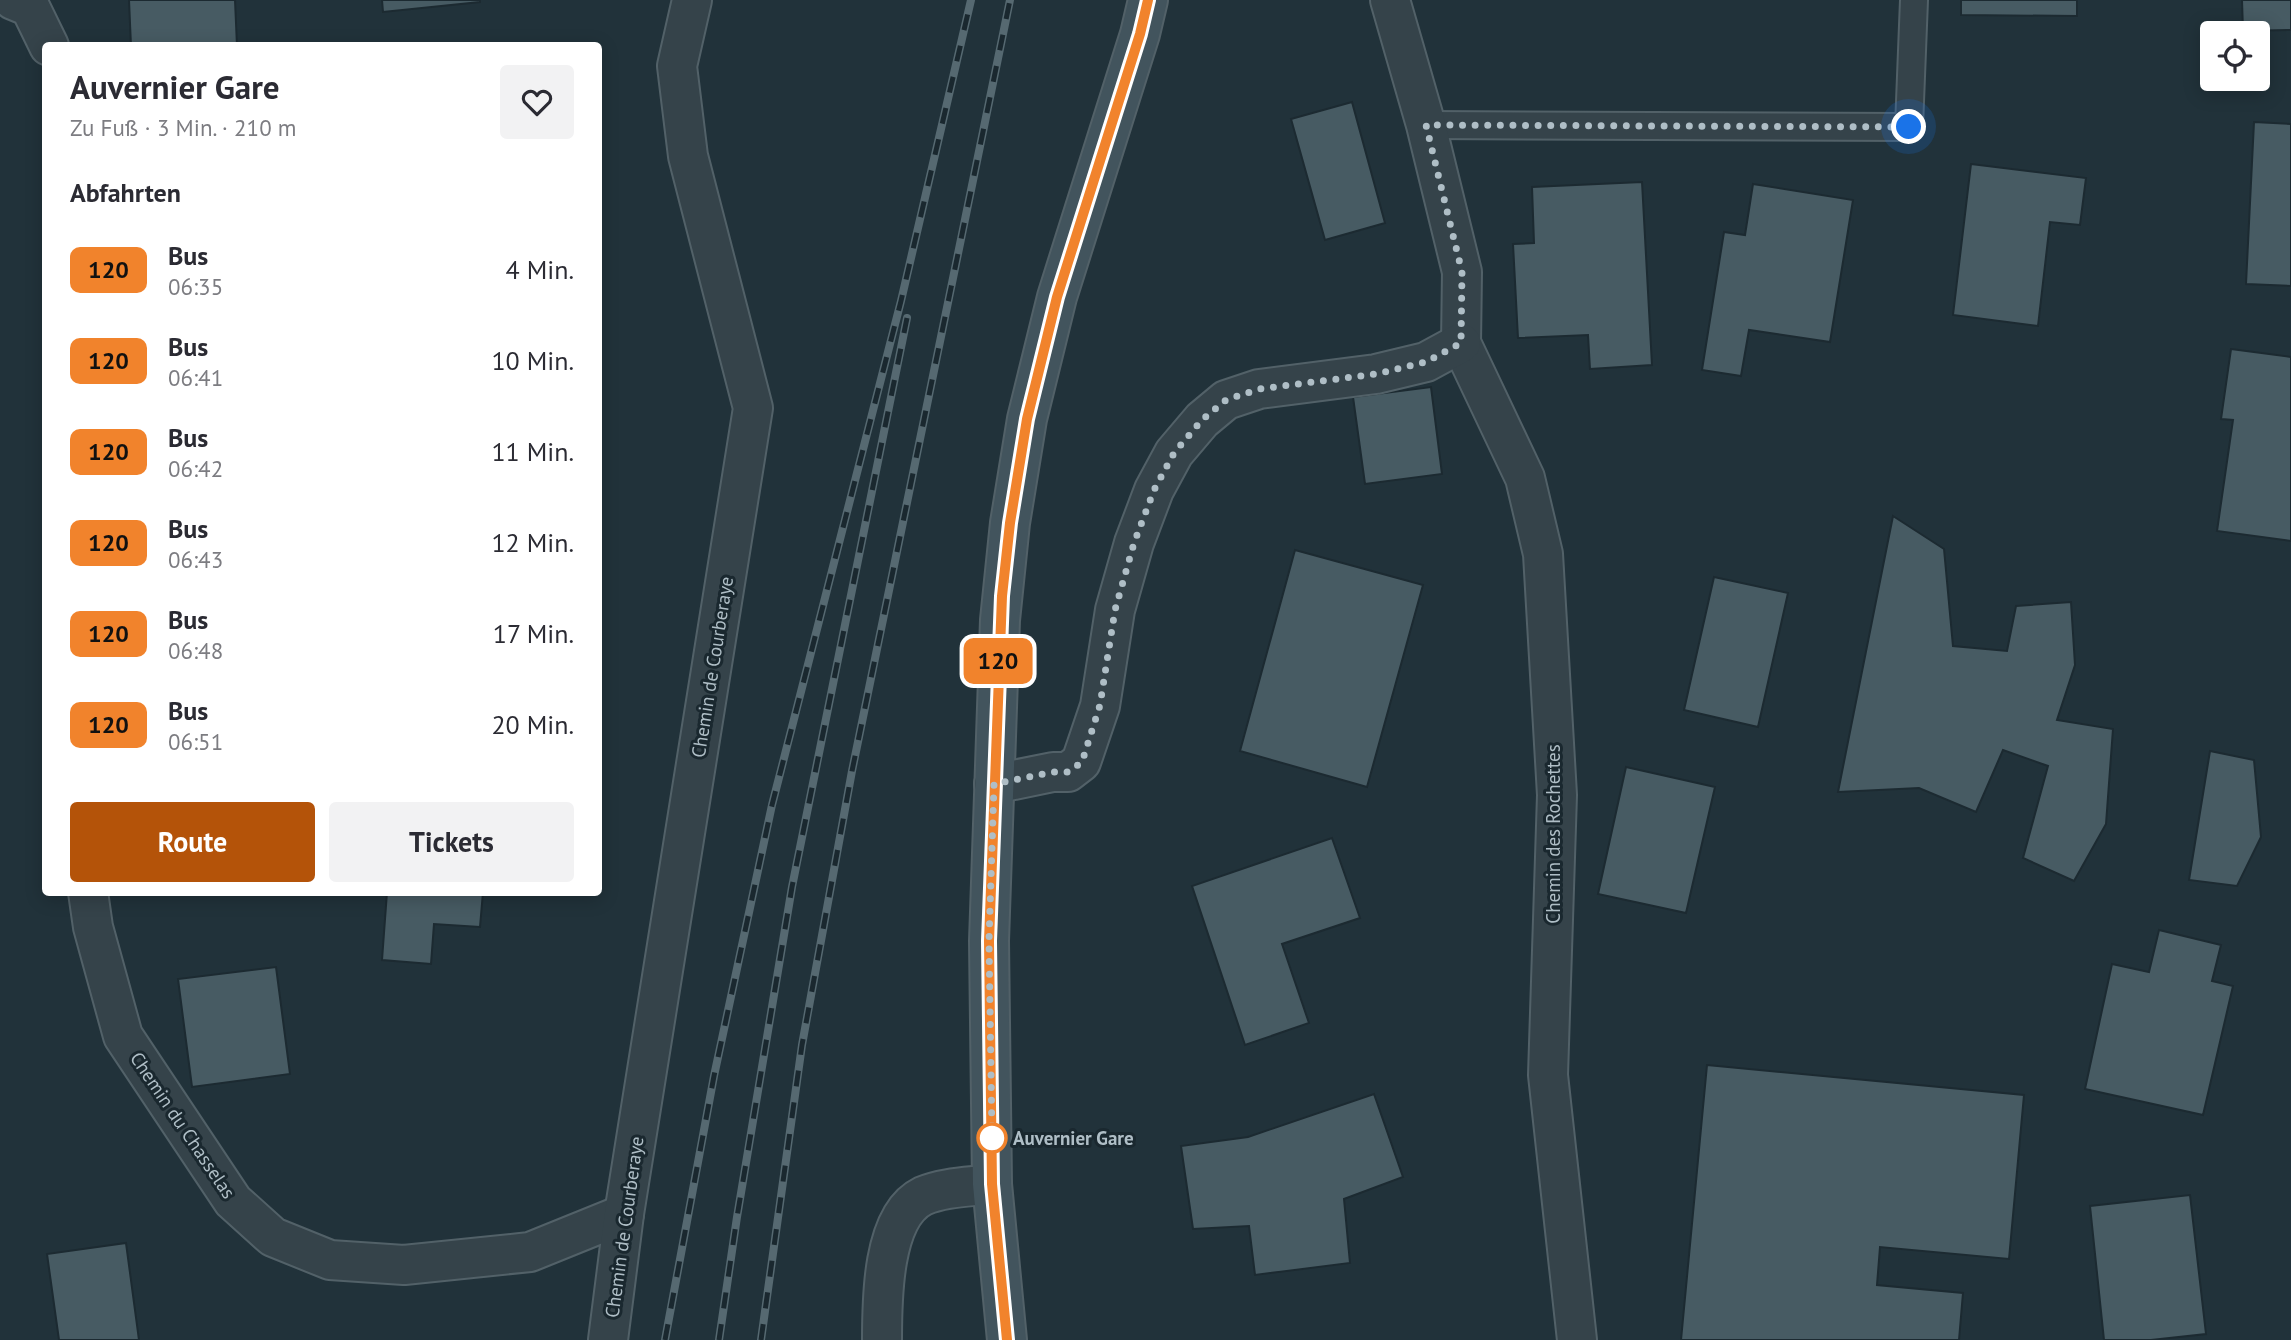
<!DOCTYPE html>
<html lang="de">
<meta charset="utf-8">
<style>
body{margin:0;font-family:"PT Sans",sans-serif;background:#f2f2f3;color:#2b2b33;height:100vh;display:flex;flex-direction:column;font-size:26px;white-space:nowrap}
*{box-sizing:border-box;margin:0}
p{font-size:23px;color:#7c7c81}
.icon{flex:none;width:38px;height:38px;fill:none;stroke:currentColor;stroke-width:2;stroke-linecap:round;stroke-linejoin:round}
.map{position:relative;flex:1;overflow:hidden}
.sheet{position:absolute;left:42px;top:42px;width:560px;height:854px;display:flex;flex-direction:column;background:#fff;border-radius:7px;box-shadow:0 4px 18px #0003}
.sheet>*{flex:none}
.badge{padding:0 14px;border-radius:10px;font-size:24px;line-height:46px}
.tools{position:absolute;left:2200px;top:21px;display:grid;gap:14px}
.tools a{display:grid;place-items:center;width:70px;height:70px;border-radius:7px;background:#fff;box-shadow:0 4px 18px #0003;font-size:35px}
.you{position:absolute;width:35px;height:35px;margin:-18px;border:5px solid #fff;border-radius:50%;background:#1a73e8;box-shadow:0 0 0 10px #1a73e833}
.map>.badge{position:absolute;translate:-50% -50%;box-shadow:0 0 0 4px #fff}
h2{padding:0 28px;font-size:26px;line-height:63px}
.round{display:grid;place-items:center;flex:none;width:74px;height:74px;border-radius:7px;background:#f2f2f3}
.overview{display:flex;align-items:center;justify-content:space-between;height:119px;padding:0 28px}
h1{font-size:33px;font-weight:700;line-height:52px}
.action{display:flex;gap:14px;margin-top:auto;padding:14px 28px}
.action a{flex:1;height:80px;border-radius:7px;background:#b45309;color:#fff;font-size:28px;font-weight:700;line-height:80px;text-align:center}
.action a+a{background:#f2f2f3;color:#2b2b33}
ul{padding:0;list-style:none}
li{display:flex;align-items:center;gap:21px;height:91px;padding:0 28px}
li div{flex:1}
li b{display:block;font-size:26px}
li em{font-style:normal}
li .badge{min-width:77px;font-weight:700;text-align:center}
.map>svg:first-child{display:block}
</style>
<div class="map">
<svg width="2291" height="1340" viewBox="0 0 2291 1340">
<rect width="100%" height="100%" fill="#21323a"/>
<!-- building -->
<g fill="#475b63" stroke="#1c2a31" stroke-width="2">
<polygon points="129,0 235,0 237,46 131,46"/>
<polygon points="382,0 480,0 480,2 383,12"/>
<polygon points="1961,0 2077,0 2077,16 1961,15"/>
<polygon points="2242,0 2291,0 2291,30 2243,31"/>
<polygon points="1352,102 1385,223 1325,240 1291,119"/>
<polygon points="2254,122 2291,124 2291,286 2246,284"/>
<polygon points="1971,164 2086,178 2080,225 2050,222 2038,326 1953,315"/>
<polygon points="1642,182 1652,365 1590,369 1588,335 1518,338 1513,244 1534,243 1532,187"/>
<polygon points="1753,184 1853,200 1830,342 1749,330 1741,376 1702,370 1724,232 1745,235"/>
<polygon points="2231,349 2291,357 2291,541 2217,531 2233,420 2221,419"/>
<polygon points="1431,387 1442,474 1365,484 1353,397"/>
<polygon points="1893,516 1944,549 1953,646 2007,651 2016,606 2071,602 2075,665 2057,720 2113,729 2106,824 2074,881 2023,858 2048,766 2003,750 1976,812 1919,788 1838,792"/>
<polygon points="1295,550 1423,585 1367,787 1240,751"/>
<polygon points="1714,577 1788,593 1758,727 1684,710"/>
<polygon points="2210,751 2254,760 2261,837 2237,886 2189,880"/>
<polygon points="1626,767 1715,787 1686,913 1598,894"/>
<polygon points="1332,838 1360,918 1282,944 1309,1023 1245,1045 1192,886"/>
<polygon points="387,892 483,892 480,927 434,924 431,964 382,960"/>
<polygon points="2159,930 2221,945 2212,981 2233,986 2203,1115 2085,1089 2112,964 2149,972"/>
<polygon points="276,967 290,1074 192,1087 178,979"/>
<polygon points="1707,1065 2024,1095 2009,1259 1880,1247 1877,1285 1963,1293 1959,1340 1681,1340"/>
<polygon points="1374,1094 1403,1177 1344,1199 1350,1263 1255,1275 1249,1226 1193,1229 1181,1146 1248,1137"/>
<polygon points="2190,1195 2206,1334 2151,1340 2104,1340 2090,1206"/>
<polygon points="126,1243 139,1340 59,1340 47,1254"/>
</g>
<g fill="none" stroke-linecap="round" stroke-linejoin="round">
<defs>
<polyline id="service" points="1426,125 1909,127 1914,0"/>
<g id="minor">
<polyline points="13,0 30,7 49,46"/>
<polyline points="1390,0 1426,125 1462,272 1461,343 1525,478 1543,554 1557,795 1548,1075 1577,1340"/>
<polyline points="994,784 1053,772 1068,772 1081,762 1100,706 1115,610 1134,543 1154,490 1174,453 1202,420 1226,400 1259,389 1376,374 1426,362 1461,343"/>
<polyline points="88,892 93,927 123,1036 233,1201 273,1237 330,1260 404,1265 530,1252 624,1214"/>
<polyline points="608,1340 624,1214 753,408 688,156 677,66 692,0"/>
<path d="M882,1340c0,-40 0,-124 41,-144 21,-9 47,-9 69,-12"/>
</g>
<polyline id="secondary" points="1007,1340 992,1184 989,941 1000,620 1010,523 1027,419 1057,297 1140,34 1148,0"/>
</defs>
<!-- service casing -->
<use href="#service" stroke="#526168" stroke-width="30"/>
<!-- minor casing -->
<use href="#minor" stroke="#526168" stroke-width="42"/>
<!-- secondary casing -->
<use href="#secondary" stroke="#526168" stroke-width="42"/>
<!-- service -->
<use href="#service" stroke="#35434a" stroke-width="26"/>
<!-- minor -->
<use href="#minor" stroke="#35434a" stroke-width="38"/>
<!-- secondary -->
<use href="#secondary" stroke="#42545d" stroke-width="38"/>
<defs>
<g id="rail">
<polyline points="665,1340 714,1076 772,805 901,301 971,0"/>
<polyline points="719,1340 737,1217 792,887 907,318"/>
<polyline points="761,1340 802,1045 852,771 1010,0"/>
</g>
</defs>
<!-- rail casing -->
<use href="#rail" stroke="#566971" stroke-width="8"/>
<!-- rail -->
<use href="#rail" stroke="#1a282f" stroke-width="5" stroke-dasharray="16" stroke-linecap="butt"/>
</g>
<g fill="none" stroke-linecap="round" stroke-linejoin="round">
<defs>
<polyline id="line" points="1007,1340 992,1184 989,941 1002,596 1010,523 1027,419 1057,297 1140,34 1148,0"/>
</defs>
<!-- line casing -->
<use href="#line" stroke="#fff" stroke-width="16"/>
<!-- line -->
<use href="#line" stroke="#f1832c" stroke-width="10"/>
<!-- walk -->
<polyline stroke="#afbec6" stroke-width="7" stroke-dasharray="0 12.6" points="992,1138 989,941 994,784 1053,772 1068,772 1082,762 1100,705 1115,610 1134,543 1154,490 1174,453 1202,420 1226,400 1259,389 1376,374 1426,362 1461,343 1462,272 1426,125 1909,127"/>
</g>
<!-- markers -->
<circle fill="#fff" stroke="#f1832c" stroke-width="3.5" cx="992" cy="1138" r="14"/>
<g text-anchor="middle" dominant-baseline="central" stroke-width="6" stroke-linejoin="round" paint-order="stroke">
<!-- street labels -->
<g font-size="19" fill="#afbec6" stroke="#1a282f">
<text transform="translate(712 667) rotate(-81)">Chemin de Courberaye</text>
<text transform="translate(1553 834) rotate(-90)">Chemin des Rochettes</text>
<text transform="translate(183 1125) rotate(56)">Chemin du Chasselas</text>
<text transform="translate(624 1227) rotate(-82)">Chemin de Courberaye</text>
</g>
<!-- stop labels -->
<g font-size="19" font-weight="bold" fill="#afbec6" stroke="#1a282f" text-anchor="start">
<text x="1013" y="1138">Auvernier Gare</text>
</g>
</g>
</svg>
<div class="tools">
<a><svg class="icon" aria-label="locate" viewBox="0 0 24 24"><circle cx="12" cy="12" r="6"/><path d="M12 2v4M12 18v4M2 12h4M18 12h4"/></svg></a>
</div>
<div class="you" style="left:1909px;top:127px"></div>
<b class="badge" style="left:998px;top:661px;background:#f1832c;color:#111">120</b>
<section class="sheet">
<div class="overview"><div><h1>Auvernier Gare</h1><p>Zu Fuß · 3 Min. · 210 m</p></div><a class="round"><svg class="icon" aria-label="heart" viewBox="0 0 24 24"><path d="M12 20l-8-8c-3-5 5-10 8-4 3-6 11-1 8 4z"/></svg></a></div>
<h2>Abfahrten</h2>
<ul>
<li><span class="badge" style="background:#f1832c;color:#111">120</span><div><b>Bus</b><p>06:35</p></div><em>4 Min.</em></li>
<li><span class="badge" style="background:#f1832c;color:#111">120</span><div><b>Bus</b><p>06:41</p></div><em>10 Min.</em></li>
<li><span class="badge" style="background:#f1832c;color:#111">120</span><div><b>Bus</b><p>06:42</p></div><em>11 Min.</em></li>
<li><span class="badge" style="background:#f1832c;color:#111">120</span><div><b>Bus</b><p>06:43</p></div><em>12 Min.</em></li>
<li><span class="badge" style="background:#f1832c;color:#111">120</span><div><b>Bus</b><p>06:48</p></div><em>17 Min.</em></li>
<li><span class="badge" style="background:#f1832c;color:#111">120</span><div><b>Bus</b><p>06:51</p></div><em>20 Min.</em></li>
</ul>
<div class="action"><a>Route</a><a>Tickets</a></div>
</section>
</div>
